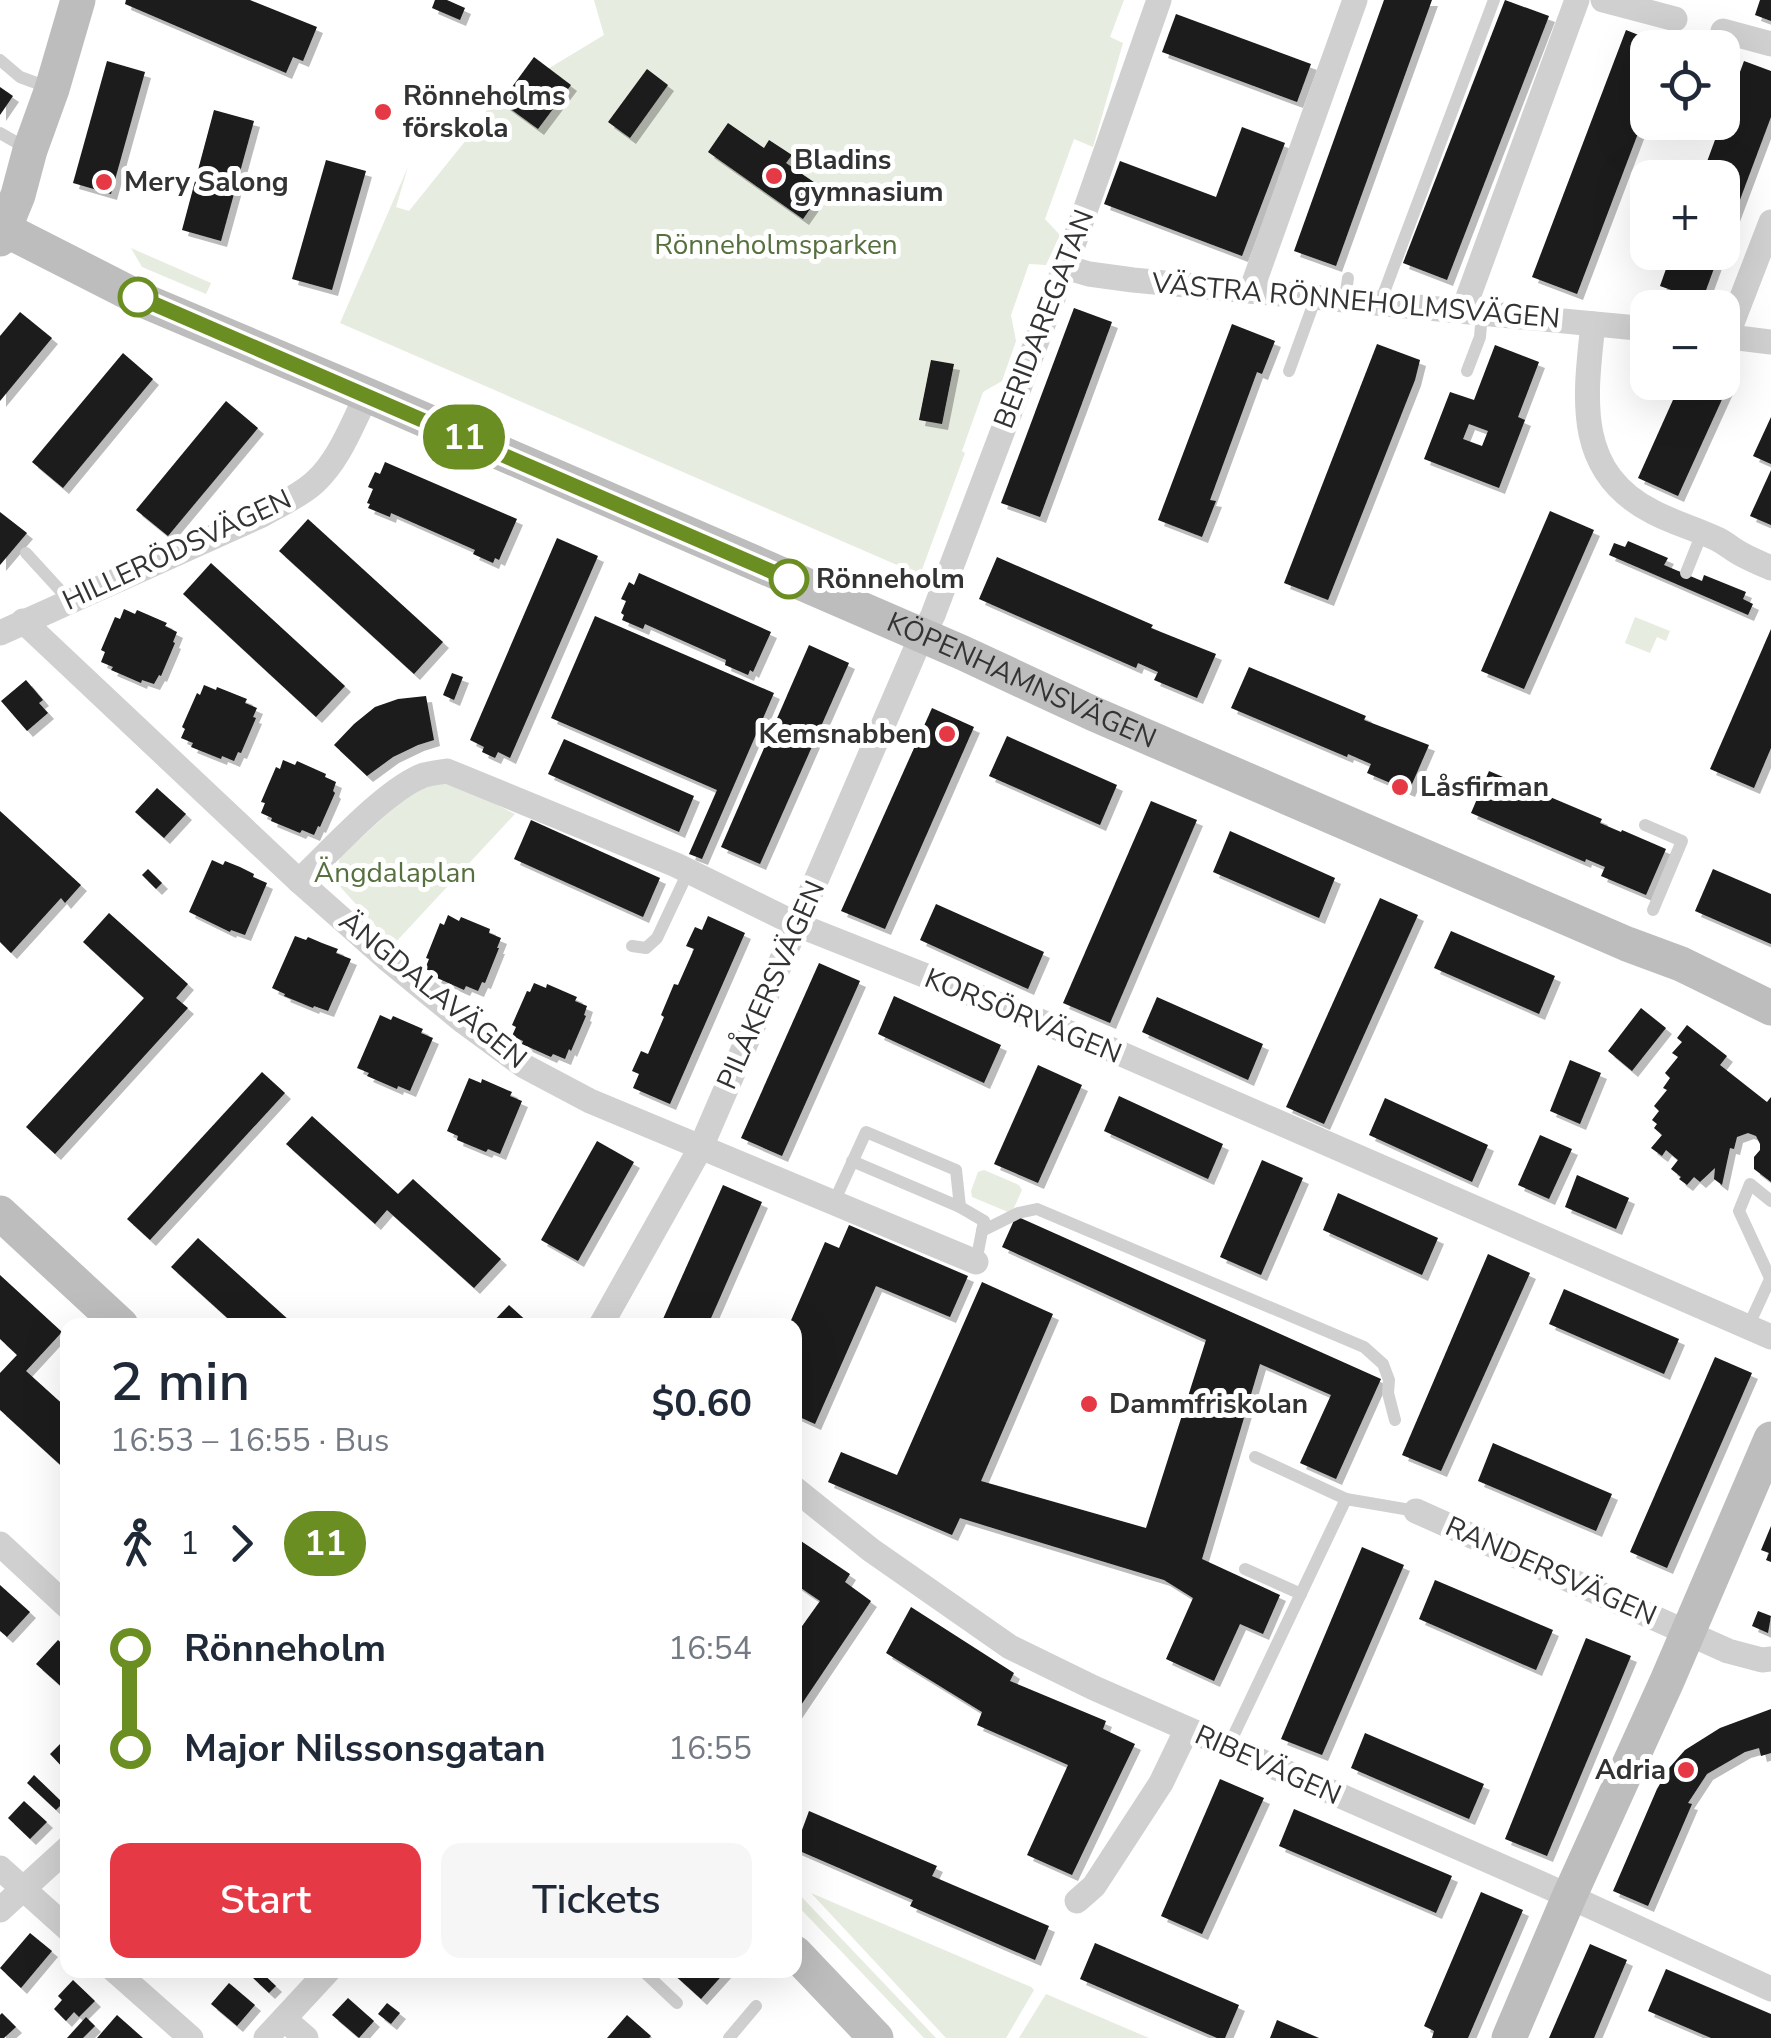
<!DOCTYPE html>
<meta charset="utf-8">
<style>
body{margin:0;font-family:"Nunito Sans",sans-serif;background:#f6f6f7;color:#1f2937;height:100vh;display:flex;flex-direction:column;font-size:38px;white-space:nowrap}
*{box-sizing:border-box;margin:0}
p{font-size:32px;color:#747a83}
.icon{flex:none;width:55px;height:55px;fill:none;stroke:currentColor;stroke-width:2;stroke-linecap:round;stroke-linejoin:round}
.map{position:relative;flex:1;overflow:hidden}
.sheet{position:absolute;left:60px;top:1318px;width:742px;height:660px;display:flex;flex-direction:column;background:#fff;border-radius:20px;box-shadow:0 10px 40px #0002}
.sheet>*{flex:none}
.badge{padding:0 20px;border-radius:32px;font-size:35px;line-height:65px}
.buttons{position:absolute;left:1630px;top:30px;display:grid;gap:20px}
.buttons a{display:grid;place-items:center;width:110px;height:110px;border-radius:20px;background:#fff;box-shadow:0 10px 40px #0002;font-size:50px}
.map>.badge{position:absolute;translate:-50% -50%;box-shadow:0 0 0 5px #fff}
.legs{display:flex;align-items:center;gap:15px;height:110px;padding:0 50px;font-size:32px}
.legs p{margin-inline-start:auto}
.head{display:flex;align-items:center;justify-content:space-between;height:170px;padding:0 50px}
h1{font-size:55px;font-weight:600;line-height:75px}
.cta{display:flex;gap:20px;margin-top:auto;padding:20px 50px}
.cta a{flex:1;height:115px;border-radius:20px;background:#e63946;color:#fff;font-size:40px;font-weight:600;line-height:115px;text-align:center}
.cta a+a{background:#f6f6f7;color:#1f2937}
ul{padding:0 50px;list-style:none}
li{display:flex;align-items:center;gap:35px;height:100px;font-size:38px}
li i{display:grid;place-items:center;width:15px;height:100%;margin:0 12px;background:currentColor}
li i::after{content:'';width:25px;height:25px;margin:-12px;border:8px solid;border-radius:50%;background:#fff}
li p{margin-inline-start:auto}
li:first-child i{background:linear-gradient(#0000 50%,currentColor 0)}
li:last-child i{background:linear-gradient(currentColor 50%,#0000 0)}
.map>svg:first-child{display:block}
</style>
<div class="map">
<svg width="1771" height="2038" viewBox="0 0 1771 2038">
<defs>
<filter id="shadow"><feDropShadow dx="6" dy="6" stdDeviation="0" flood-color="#0004"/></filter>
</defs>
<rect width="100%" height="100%" fill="#fff"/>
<!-- green -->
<g fill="#e6ecdf">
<polygon points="594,0 1124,0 1110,37 1123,43 1093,147 1074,139 1045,219 1060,235 1046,265 1029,264 1011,315 1016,341 1002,381 983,392 962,451 965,453 920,575 340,323 408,167 396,207 409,211 479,124 478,122 493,102 604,35"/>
<polygon points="131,248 211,283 206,294 142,267"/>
<polygon points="1635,617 1670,631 1666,641 1657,637 1650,653 1625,643"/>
<polygon points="453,782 515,814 393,945 334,880 340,857 421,783"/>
<polygon points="984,1170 1019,1185 1022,1190 1013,1210 1008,1212 972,1197 971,1191 978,1172"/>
<polygon points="795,1890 936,2038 924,2038 795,1903"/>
<polygon points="811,1893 1031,1987 1034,1990 1006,2038 946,2038"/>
<polygon points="1046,1994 1149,2038 1019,2038"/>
</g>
<!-- building -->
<g fill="#1a1a1a" fill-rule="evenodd" filter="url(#shadow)">
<polygon points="126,0 250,0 317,27 303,61 293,57 286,73 125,4"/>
<polygon points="435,0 447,0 465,8 460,20 432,8"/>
<polygon points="1384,0 1432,0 1336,266 1294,251"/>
<polygon points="1505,0 1549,16 1447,280 1403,263"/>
<polygon points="1760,0 1771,0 1771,21 1755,15"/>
<polygon points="1176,14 1311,64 1297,102 1162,52"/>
<polygon points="1626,30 1671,48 1648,48 1648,107 1577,294 1532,277"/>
<polygon points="534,57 571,85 538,129 501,102"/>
<polygon points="107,61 145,72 111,194 73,183"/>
<polygon points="1744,61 1771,71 1771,117 1723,245 1722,178 1701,178"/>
<polygon points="647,69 668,85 630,138 608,122"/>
<polygon points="0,87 13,96 0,115"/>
<polygon points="214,110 254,121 221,241 182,230"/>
<polygon points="728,123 764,148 769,140 792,155 786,163 824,189 803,219 708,152"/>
<polygon points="1242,127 1285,143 1242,256 1104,204 1120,161 1216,197"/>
<polygon points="326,160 366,171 332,290 292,279"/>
<polygon points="1672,252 1720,252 1702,301 1660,286"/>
<polygon points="1074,308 1112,322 1040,517 1001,503"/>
<polygon points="20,312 52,338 0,401 0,336"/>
<polygon points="1232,324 1275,341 1262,374 1257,372 1210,500 1216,501 1202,537 1158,520"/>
<polygon points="1377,344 1420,360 1415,380 1328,600 1284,583"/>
<path d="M1495,345l44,17 -21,55 7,3 -26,68 -75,-29 26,-67 24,8zM1469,424l19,7 -6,15 -19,-7z"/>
<polygon points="123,353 153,379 63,488 32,462"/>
<polygon points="931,360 954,364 942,424 919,420"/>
<polygon points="1722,381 1729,384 1678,496 1638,478 1681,382"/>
<polygon points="226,401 258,428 168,536 136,510"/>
<polygon points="1771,417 1771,464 1753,456"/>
<polygon points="385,462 517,519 499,560 495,558 493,563 473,554 475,550 391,513 390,517 368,508 370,504 367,503 373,489 368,487 375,472 380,474"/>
<polygon points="1771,470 1771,525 1750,516"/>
<polygon points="1550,511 1594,530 1524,689 1481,671"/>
<polygon points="0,512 27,533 0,565"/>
<polygon points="308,519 443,642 414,674 279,551"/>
<polygon points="557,538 598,556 510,758 498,752 495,758 482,752 484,747 470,740"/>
<polygon points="1628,541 1668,558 1664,565 1702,581 1704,575 1746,592 1743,599 1753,604 1748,615 1609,555 1614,543 1625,547"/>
<polygon points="997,557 1153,625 1151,628 1216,654 1197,698 1154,680 1158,672 1138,663 1136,668 979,599"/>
<polygon points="211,563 345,686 316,717 183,594"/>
<polygon points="639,573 771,632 753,672 750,670 748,675 725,665 726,660 645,624 643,629 622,620 624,615 621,613 626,601 621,599 629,582 634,585"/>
<polygon points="124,609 135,614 137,610 167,623 165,626 177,632 173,642 175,643 161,676 159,675 154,684 142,680 141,683 125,676 111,670 113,667 101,662 105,652 101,650 115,617 120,619"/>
<polygon points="595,616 774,693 702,859 689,854 717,790 551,718"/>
<polygon points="1771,629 1771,748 1754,788 1710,769"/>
<polygon points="809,645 849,663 760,864 721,847"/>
<polygon points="1249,667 1366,716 1364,720 1429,745 1409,791 1367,773 1371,764 1348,754 1347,757 1231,708"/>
<polygon points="452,673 463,677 454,700 443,695"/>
<polygon points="26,680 43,700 39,703 48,713 27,731 1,701"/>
<polygon points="204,685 216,690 217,687 247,699 245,703 257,708 253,717 256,718 241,753 238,752 234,761 222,756 221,759 191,747 193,743 181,738 185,729 182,727 197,693 200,695"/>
<polygon points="426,696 434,740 418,745 393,757 367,776 334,745 354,724 375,707 398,699"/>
<polygon points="932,708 974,727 885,929 841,911"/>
<polygon points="1007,736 1117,785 1100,825 989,776"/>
<polygon points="564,739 694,796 679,832 548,774"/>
<polygon points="283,760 295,765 297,761 326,774 325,777 336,782 333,791 335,793 320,827 318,826 314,835 302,830 300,833 271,821 272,818 261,813 265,803 261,802 276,767 280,769"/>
<polygon points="1489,771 1602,819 1600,823 1621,832 1622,830 1666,849 1646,895 1601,876 1605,867 1586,859 1585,862 1471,813"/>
<polygon points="157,788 186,814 164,838 135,812"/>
<polygon points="1151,801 1197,820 1110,1023 1063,1003"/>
<polygon points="0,811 81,885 65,903 61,898 11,953 0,942"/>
<polygon points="531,820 660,878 643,917 514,859"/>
<polygon points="1230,831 1335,878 1319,918 1213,872"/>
<polygon points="212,860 223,865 225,861 240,867 254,874 253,877 267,883 245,935 231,930 230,932 189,912"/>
<polygon points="148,869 162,883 156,889 142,875"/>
<polygon points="1713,869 1771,894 1771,944 1695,911"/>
<polygon points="1380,898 1418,915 1324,1124 1286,1107"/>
<polygon points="936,904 1044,952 1028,989 920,940"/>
<polygon points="109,913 188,984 176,998 188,1008 55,1154 26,1127 144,998 83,942"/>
<polygon points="448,915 459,921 461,917 490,929 489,933 501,938 497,948 499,948 485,983 482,982 478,991 466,986 464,990 435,977 437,973 425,969 429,959 426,958 440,923 444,925"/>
<polygon points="708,916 745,933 670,1104 633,1088 639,1074 632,1071 641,1051 648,1054 664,1017 661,1015 674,984 678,985 694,949 686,946 695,927 702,930"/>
<polygon points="1451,931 1555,976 1539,1014 1434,968"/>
<polygon points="295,936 306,940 308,937 322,943 338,949 336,953 351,959 328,1011 314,1006 313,1008 284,996 285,994 272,988"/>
<polygon points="819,963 860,981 782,1156 741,1138"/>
<polygon points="534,983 546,988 547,984 577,997 575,1001 587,1006 584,1015 586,1016 571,1051 569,1049 565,1059 553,1054 551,1057 522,1044 523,1041 512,1036 516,1027 512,1025 527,991 530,992"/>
<polygon points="894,996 1001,1045 984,1083 878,1034"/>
<polygon points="1157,997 1263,1044 1248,1080 1142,1032"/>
<polygon points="1641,1008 1666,1028 1632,1071 1608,1051"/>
<polygon points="380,1015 391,1020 393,1016 423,1029 421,1033 433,1038 410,1091 398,1086 397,1089 367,1076 369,1073 357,1068"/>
<polygon points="1687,1025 1727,1056 1720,1065 1767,1102 1771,1097 1771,1182 1754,1169 1754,1157 1760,1150 1760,1144 1756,1136 1748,1133 1737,1137 1734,1149 1730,1148 1722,1185 1714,1179 1715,1168 1700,1182 1694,1177 1687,1185 1679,1179 1681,1177 1671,1169 1678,1160 1666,1150 1662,1156 1651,1148 1662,1135 1654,1128 1657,1124 1652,1120 1659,1111 1654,1106 1667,1090 1663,1088 1670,1078 1665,1073 1678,1057 1672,1053 1682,1042 1677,1038"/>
<polygon points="1570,1060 1601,1073 1580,1124 1550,1111"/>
<polygon points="1038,1065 1082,1085 1038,1183 994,1164"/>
<polygon points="262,1072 285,1093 150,1240 127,1219"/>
<polygon points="469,1078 481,1083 482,1079 512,1092 510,1096 522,1101 500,1154 488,1149 486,1152 457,1140 458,1136 447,1131"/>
<polygon points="1119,1096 1223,1144 1208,1179 1104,1131"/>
<polygon points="1385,1098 1488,1145 1472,1182 1369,1135"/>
<polygon points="312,1116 398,1194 413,1179 501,1259 474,1288 387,1210 375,1224 286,1144"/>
<polygon points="1540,1135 1572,1149 1549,1199 1518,1185"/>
<polygon points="597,1141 634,1162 578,1261 541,1240"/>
<polygon points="1262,1160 1303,1178 1261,1275 1220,1257"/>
<polygon points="1577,1175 1629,1198 1616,1229 1565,1207"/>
<polygon points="723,1185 762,1202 708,1325 676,1325 663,1319"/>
<polygon points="1338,1193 1438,1238 1422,1275 1323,1230"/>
<polygon points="1016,1216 1381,1379 1336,1479 1300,1463 1331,1395 1260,1364 1202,1559 1280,1595 1263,1634 1240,1624 1214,1681 1166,1659 1193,1598 1164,1580 960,1518 952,1535 828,1482 841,1452 897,1475 982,1282 1053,1314 981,1481 1146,1528 1206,1340 1002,1247"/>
<polygon points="849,1225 968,1276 950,1317 876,1286 815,1424 795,1415 795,1325 789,1325 825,1242 839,1248"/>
<polygon points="198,1238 290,1321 286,1325 235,1325 171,1267"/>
<polygon points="1488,1254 1530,1273 1441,1471 1402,1455"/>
<polygon points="0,1275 62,1332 26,1371 68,1409 68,1472 0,1410 0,1373 17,1355 0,1339"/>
<polygon points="1564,1289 1679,1339 1664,1374 1549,1324"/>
<polygon points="509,1305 531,1325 490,1325"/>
<polygon points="1715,1357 1752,1373 1667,1568 1630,1552"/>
<polygon points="1493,1443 1612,1494 1596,1531 1478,1481"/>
<polygon points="1771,1526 1771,1562 1766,1560 1769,1553 1761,1550"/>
<polygon points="795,1537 850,1574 845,1582 871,1601 795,1714 795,1636 820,1601 795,1584"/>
<polygon points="1362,1547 1404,1565 1322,1755 1281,1739"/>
<polygon points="1435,1580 1553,1630 1536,1670 1419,1619"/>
<polygon points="0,1585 30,1612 7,1637 0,1631"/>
<polygon points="911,1607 1014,1673 1010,1681 1106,1721 1103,1729 1135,1744 1072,1875 1027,1855 1068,1765 977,1725 982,1712 886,1653"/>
<polygon points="1758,1611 1771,1616 1768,1633 1752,1626"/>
<polygon points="1586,1638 1631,1656 1547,1856 1505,1839"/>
<polygon points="58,1640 68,1649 68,1686 64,1689 36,1664"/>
<polygon points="1771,1709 1771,1753 1761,1756 1759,1748 1745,1752 1707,1774 1688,1803 1692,1804 1648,1906 1613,1891 1657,1789 1670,1767 1685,1750 1720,1728"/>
<polygon points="1365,1733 1484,1784 1469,1819 1351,1768"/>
<polygon points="65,1739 68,1742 68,1782 63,1777 67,1772 50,1754"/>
<polygon points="34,1775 63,1803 56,1810 27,1783"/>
<polygon points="1220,1779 1264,1798 1202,1934 1161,1916"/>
<polygon points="24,1801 47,1822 30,1839 8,1818"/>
<polygon points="1294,1809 1452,1876 1436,1913 1279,1846"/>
<polygon points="809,1811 937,1866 932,1876 1049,1926 1035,1960 910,1906 913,1900 795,1849"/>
<polygon points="1481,1892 1523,1910 1468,2038 1432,2038 1434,2031 1424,2026"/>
<polygon points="30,1933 52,1951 21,1988 0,1968"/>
<polygon points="1095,1943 1239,2005 1225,2038 1217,2038 1080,1979"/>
<polygon points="1590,1944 1627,1960 1594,2038 1549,2038"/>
<polygon points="1666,1969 1771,2014 1771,2038 1711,2038 1648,2011"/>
<polygon points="669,1970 727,1970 701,1999"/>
<polygon points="260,1971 276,1986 269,1993 253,1978"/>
<polygon points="73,1980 95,2001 79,2017 74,2012 66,2021 54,2009 62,2000 58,1996"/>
<polygon points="229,1983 255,2005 237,2026 211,2004"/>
<polygon points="348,1998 374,2021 359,2038 332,2015"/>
<polygon points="387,2003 400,2013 391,2024 378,2014"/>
<polygon points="2,2013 16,2027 4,2038 0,2038 0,2015"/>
<polygon points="117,2015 143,2038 97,2038"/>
<polygon points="627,2015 651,2036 649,2038 607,2038"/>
<polygon points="86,2017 95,2026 83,2038 67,2038"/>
<polygon points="1277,2020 1319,2038 1270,2038"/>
</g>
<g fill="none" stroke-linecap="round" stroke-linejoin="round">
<!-- lane -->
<g stroke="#d0d0d0" stroke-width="12">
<polyline points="0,60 20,77 50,88"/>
<polyline points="0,133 28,149"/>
<polyline points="1345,300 1348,278"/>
<polyline points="1380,303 1494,0"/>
<polyline points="1289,371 1316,297"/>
<polyline points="1467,371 1480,337 1482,313"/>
<polyline points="26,553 69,600"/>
<polyline points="1686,573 1702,533"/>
<polyline points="1645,825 1682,841 1653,910"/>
<polyline points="632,946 646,948 657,938 689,870"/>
<polyline points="834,1202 866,1132 956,1170 960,1207 852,1161"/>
<polyline points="960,1207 984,1221 976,1262"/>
<polyline points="982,1231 1018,1213 1037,1209 1364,1347 1383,1364 1389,1380 1388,1393 1395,1420"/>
<polyline points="1770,1278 1739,1211 1750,1184 1771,1201"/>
<polyline points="1748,1327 1771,1277"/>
<polyline points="1255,1457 1346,1499 1416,1511"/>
<polyline points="1245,1569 1301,1594"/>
<polyline points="1228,1747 1346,1499"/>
<polyline points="642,1970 677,2003"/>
<polyline points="729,2038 756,2006"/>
</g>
<!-- street -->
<g stroke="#d0d0d0" stroke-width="25">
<polyline points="1603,0 1675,19"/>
<polyline points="1723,31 1771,44"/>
<polyline points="1065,267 1089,274 1133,280 1648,329"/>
<polyline points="1251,291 1355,0"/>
<polyline points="1463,311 1577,0"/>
<path d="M1593,324c-8,74 -19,148 60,188 21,11 43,17 64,27 9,4 17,12 26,16 9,5 19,9 28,13"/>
<polyline points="1722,336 1771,342"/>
<polyline points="1727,336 1771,222"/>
<polyline points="23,621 299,881 386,958 464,1022 524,1066 590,1101 976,1262"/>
<path d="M0,633l262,-118c17,-10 38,-19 53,-33 25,-23 37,-58 52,-87"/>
<path d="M299,881c32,-30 87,-92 125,-106 7,-2 16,-3 23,-4l229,94 122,60 312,124 661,288"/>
<polyline points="601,1325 701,1147 915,651 933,615 1072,248 1159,0"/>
<polyline points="795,1489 871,1550 1010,1647 1094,1688 1544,1885 1771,1989"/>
<polyline points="1416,1511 1728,1651 1762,1660 1771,1659"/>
<polyline points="0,1544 68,1607"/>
<polyline points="0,1868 68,1929"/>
<polyline points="1077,1901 1094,1886 1161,1783 1187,1729"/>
<polyline points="0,1910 68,1848"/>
<polyline points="114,1970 191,2038"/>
<polyline points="284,2019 306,2038"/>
<polyline points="266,2038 329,1970"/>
</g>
<!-- secondary -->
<g stroke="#bdbdbd" stroke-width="35">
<path id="s1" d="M0,227l147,75 220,93 596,258 131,61 533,230 54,20 90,44"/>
<polyline points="0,239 18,195 30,150 52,89 78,0"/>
<polyline points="0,1213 121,1325"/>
<polyline points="795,1953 876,2038"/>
<polyline points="1509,2038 1569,1897 1667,1681 1771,1439"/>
</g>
</g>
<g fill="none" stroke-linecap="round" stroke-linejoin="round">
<defs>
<polyline id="line-1" points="138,297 789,579"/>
</defs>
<!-- line-1 casing -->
<use href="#line-1" stroke="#fff" stroke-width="22"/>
<!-- line-1 -->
<use href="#line-1" stroke="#6b8e23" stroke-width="15"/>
</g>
<!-- markers -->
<g fill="#e63946" stroke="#fff" stroke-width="4">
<circle cx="383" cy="112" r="10"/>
<circle cx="774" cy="176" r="10"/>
<circle cx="104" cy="182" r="10"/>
<circle cx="947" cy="734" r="10"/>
<circle cx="1400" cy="787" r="10"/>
<circle cx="1089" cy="1404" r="10"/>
<circle cx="1686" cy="1770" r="10"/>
</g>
<g fill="#fff" stroke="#6b8e23" stroke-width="5">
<circle cx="138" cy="297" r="18"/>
<circle cx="789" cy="579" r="18"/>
</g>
<g text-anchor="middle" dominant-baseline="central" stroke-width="10" stroke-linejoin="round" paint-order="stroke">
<!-- poi labels -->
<g font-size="28" font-weight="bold" fill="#333" stroke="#fff" text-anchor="start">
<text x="403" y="96">Rönneholms<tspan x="403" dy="32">förskola</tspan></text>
<text x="794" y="160">Bladins<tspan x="794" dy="32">gymnasium</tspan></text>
<text x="124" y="182">Mery Salong</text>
<text x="927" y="734" text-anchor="end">Kemsnabben</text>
<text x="1420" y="787">Låsfirman</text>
<text x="1109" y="1404">Dammfriskolan</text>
<text x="1666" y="1770" text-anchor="end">Adria</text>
</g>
<!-- park labels -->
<g font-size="28" fill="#56703f" stroke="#fff">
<text x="776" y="245">Rönneholmsparken</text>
<text x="395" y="873">Ängdalaplan</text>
</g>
<!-- street labels -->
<g font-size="28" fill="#333" stroke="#fff">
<text transform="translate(1356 301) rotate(5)">VÄSTRA RÖNNEHOLMSVÄGEN</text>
<text transform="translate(1044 319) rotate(-69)">BERIDAREGATAN</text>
<text transform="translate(177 550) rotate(-25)">HILLERÖDSVÄGEN</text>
<text stroke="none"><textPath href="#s1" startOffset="1118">KÖPENHAMNSVÄGEN</textPath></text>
<text transform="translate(771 985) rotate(-66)">PILÅKERSVÄGEN</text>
<text transform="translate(433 990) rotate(39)">ÄNGDALAVÄGEN</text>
<text transform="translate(1023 1016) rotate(22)">KORSÖRVÄGEN</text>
<text transform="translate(1551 1571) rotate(24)">RANDERSVÄGEN</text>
<text transform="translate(1268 1765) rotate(24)">RIBEVÄGEN</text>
</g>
<!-- stop labels -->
<g font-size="28" font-weight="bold" fill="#333" stroke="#fff" text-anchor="start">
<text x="816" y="579">Rönneholm</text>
</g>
</g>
</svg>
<div class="buttons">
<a><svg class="icon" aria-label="locate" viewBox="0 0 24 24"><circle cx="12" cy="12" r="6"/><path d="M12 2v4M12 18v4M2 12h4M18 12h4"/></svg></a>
<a>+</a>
<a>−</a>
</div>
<b class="badge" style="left:464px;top:437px;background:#6b8e23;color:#fff">11</b>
<section class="sheet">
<div class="head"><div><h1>2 min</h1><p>16:53 – 16:55 · Bus</p></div><b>$0.60</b></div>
<div class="legs"><svg class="icon" aria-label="walk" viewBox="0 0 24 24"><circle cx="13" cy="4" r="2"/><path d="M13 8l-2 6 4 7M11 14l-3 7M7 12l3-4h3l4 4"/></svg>1<svg class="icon" aria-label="forward" viewBox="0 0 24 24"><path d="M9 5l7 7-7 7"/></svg><b class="badge" style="background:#6b8e23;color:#fff">11</b></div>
<ul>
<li><i style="color:#6b8e23"></i><b>Rönneholm</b><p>16:54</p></li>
<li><i style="color:#6b8e23"></i><b>Major Nilssonsgatan</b><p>16:55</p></li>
</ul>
<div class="cta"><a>Start</a><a>Tickets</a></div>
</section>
</div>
